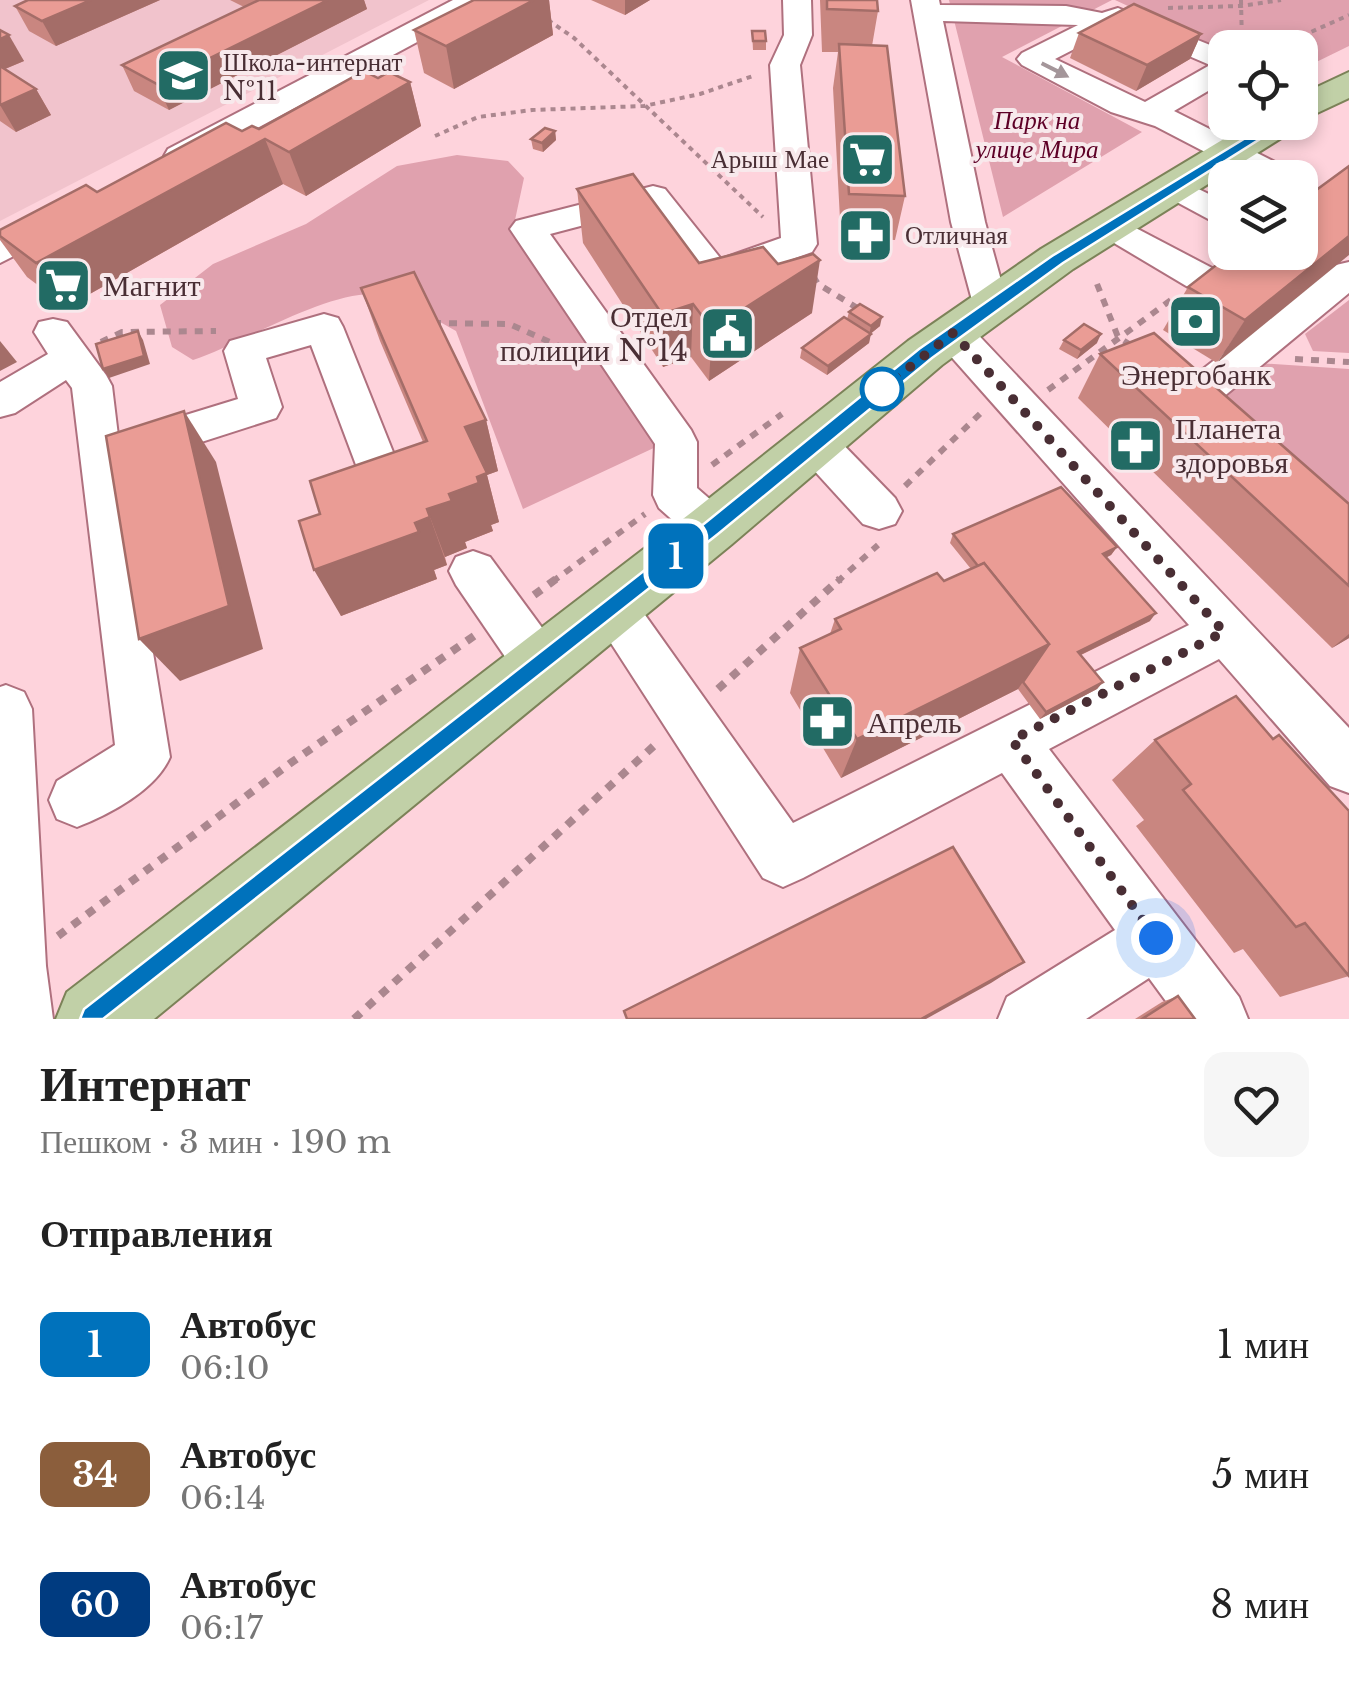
<!DOCTYPE html>
<html lang="ru">
<meta charset="utf-8">
<style>
body{margin:0;font-family:"Libre Baskerville",serif;background:#f6f6f6;color:#222;height:100vh;display:flex;flex-direction:column;font-size:38px;white-space:nowrap}
*{box-sizing:border-box;margin:0}
p{font-size:32px;color:#767676}
.icon{flex:none;width:55px;height:55px;fill:none;stroke:currentColor;stroke-width:2;stroke-linecap:round;stroke-linejoin:round}
.map{position:relative;height:1019px;overflow:hidden}
.details{display:flex;flex-direction:column;background:#fff;flex:1}
.details>*{flex:none}
.badge{padding:0 20px;border-radius:15px;font-size:35px;line-height:65px}
.fabs{position:absolute;left:1208px;top:30px;display:grid;gap:20px}
.fabs a{display:grid;place-items:center;width:110px;height:110px;border-radius:20px;background:#fff;box-shadow:0 5px 15px #0003;font-size:50px}
.you{position:absolute;width:50px;height:50px;margin:-25px;border:8px solid #fff;border-radius:50%;background:#1a73e8;box-shadow:0 0 0 15px #1a73e833}
.map>.badge{position:absolute;translate:-50% -50%;box-shadow:0 0 0 5px #fff}
h2{padding:0 40px;font-size:38px;line-height:90px}
.round{display:grid;place-items:center;flex:none;width:105px;height:105px;border-radius:20px;background:#f6f6f6}
.summary{display:flex;align-items:center;justify-content:space-between;height:170px;padding:0 40px}
h1{font-size:48px;font-weight:800;line-height:75px}
ul{padding:0;list-style:none}
li{display:flex;align-items:center;gap:30px;height:130px;padding:0 40px}
li div{flex:1}
li b{display:block;font-size:38px}
li em{font-style:normal}
li .badge{min-width:110px;font-weight:700;text-align:center}
.map>svg:first-child{display:block}
</style>
<div class="map">
<svg width="1349" height="1019" viewBox="0 0 1349 1019">
<rect width="100%" height="100%" fill="#fed3dc"/>
<!-- built -->
<polygon fill="#f1c3cc" points="0,0 429,0 0,221"/>
<!-- green -->
<g fill="#e0a1ae">
<polygon points="949,0 1112,0 1002,57 1142,132 1003,217"/>
<polygon points="1115,0 1349,0 1349,46 1300,70 1300,48 1225,48 1225,51"/>
<path d="M457,155l51,6 16,17 -12,56 146,212 -135,63 -67,-178c-21,-11 -45,-29 -68,-35 -49,-14 -145,48 -195,64l-21,-13 -12,-42 53,-41 93,-40 91,-58z"/>
<polygon points="1349,300 1349,353 1313,351 1305,334"/>
<polygon points="1258,363 1349,369 1349,534 1208,401"/>
</g>
<g fill="none" stroke-linecap="round" stroke-linejoin="round">
<defs>
<g id="minor">
<polygon points="453,0 488,0 484,6 192,163 168,163 164,156 168,149"/>
<polygon points="783,0 811,0 812,35 800,65 817,244 812,252 714,287 701,284 645,209 550,234 691,430 697,442 697,488 728,515 735,528 728,541 712,547 696,541 659,508 653,495 655,444 510,229 516,221 653,186 665,189 721,259 781,238 770,65 784,35"/>
<path d="M911,0h28l1,5 126,1 36,7 16,-5 107,43v30l-51,30 119,60 4,7h-42l-100,-52 -44,-14 -89,-47 -5,-6 5,-6 56,-28 -135,-4 42,201 23,84 -6,9 -13,4 -13,-4 -25,-93zM1119,26l91,39 -65,37 -90,-43z"/>
<polygon points="1172,176 1225,202 1225,228 1160,193 1155,186 1160,179"/>
<polygon points="61,207 73,210 78,218 73,226 0,263 0,236"/>
<polygon points="1111,215 1214,269 1219,278 1214,287 1201,290 1188,287 1099,234 1093,226 1099,218"/>
<path d="M1349,262v31l-127,105 23,27 -6,11c-28,9 -51,-14 -65,-38l6,-11 156,-122z"/>
<path d="M324,314l14,4 5,9 68,170 -6,13 -16,5 -16,-5 -62,-165 -45,13 16,49 -6,11 -137,44 -15,-4 -4,-8 50,307c-14,33 -60,57 -93,70l-20,-8 -8,-19 8,-19 58,-36 -43,-357 -6,-8 -51,33 -15,4v-35l48,-28 -14,-22 5,-10 14,-3 14,3 39,53 6,11 7,58 5,-10 114,-35 -14,-48 6,-10z"/>
<polygon points="953,319 967,323 1349,728 1349,793 1330,786 1219,659 1049,749 1239,997 1248,1019 1179,1019 1149,978 1086,1019 998,1019 1007,997 1115,930 1002,773 803,878 783,887 763,878 587,606 594,591 611,585 628,591 793,823 1189,625 939,343 934,333 939,323"/>
<polygon points="815,427 830,431 895,498 902,511 895,524 879,529 863,524 800,455 794,443 800,431"/>
<polygon points="473,551 490,557 557,648 564,664 557,680 539,687 521,680 456,585 449,571 456,557"/>
<polygon points="6,685 24,692 32,709 46,966 53,1019 0,1019 0,687"/>
</g>
<g id="major">
<polygon points="1349,72 1349,98 1300,121 1300,95"/>
<polygon points="1252,122 1299,122 1294,130 1073,269 942,365 732,544 154,1019 56,1019 67,992 692,512 908,341 1041,249"/>
</g>
</defs>
<!-- minor casing -->
<use href="#minor" stroke="#af707e" stroke-width="4"/>
<!-- major casing -->
<use href="#major" stroke="#7c8258" stroke-width="4"/>
<!-- path-far2 -->
<g stroke="#ab878f" stroke-width="4" stroke-dasharray="5 5" stroke-linecap="butt">
<polyline points="1241,0 1242,44"/>
<polyline points="1168,8 1241,6 1281,0"/>
<polyline points="548,20 574,38 763,217"/>
<polyline points="1275,48 1349,15"/>
<polyline points="435,136 478,117 532,110 644,106 700,94 756,75"/>
</g>
<!-- path-far1 -->
<g stroke="#ab878f" stroke-width="6" stroke-dasharray="8 8" stroke-linecap="butt">
<polyline points="813,276 818,284 859,309"/>
<polyline points="1097,284 1118,337 1132,346"/>
<polyline points="433,323 509,324 570,351"/>
<polyline points="101,342 122,332 216,331"/>
<polyline points="1295,359 1349,362"/>
<polyline points="1048,390 1175,297"/>
<polyline points="712,465 782,414"/>
<polyline points="905,486 983,411"/>
<polyline points="552,582 645,514"/>
<polyline points="837,582 878,545"/>
</g>
<!-- path -->
<g stroke="#ab878f" stroke-width="8" stroke-dasharray="9 9" stroke-linecap="butt">
<polyline points="534,595 556,579"/>
<polyline points="718,689 840,579"/>
<polyline points="58,936 292,762 474,636"/>
<polyline points="354,1019 656,744"/>
</g>
<!-- minor -->
<use href="#minor" fill="#fff" fill-rule="evenodd"/>
<!-- major -->
<use href="#major" fill="#c1d0a7" fill-rule="evenodd"/>
</g>
<!-- wall -->
<g fill="#c98680">
<polygon points="160,0 56,46 29,31 15,6"/>
<polygon points="230,0 364,0 367,9 169,110 134,91 122,65 244,7"/>
<polygon points="474,0 549,0 553,35 454,89 424,73 414,30"/>
<polygon points="591,0 650,0 625,15"/>
<polygon points="820,0 877,0 878,11 872,46 905,196 895,240 841,238 833,88 838,52 822,52"/>
<polygon points="0,30 24,61 5,69 36,89 51,115 16,132 0,121"/>
<polygon points="752,31 766,41 766,50 753,50"/>
<polygon points="1079,33 1201,34 1190,59 1136,91 1070,58"/>
<polygon points="378,78 410,82 421,126 306,196 283,184 67,307 27,277 0,240 0,230 97,192 242,131 259,129"/>
<polygon points="555,131 556,140 543,152 533,149 531,139"/>
<polygon points="1349,166 1217,363 1163,330 1188,287"/>
<polygon points="577,189 699,263 812,313 709,381 691,357 663,367 583,243"/>
<polygon points="361,288 486,420 498,471 487,475 499,522 491,525 493,531 465,542 467,548 445,557 447,565 434,570 437,579 341,616 320,514 423,442 380,341"/>
<polygon points="849,312 880,326 870,334 869,343 827,375 800,358 802,348 847,319"/>
<polygon points="1064,340 1097,343 1077,359 1059,349"/>
<polygon points="1100,354 1349,504 1349,638 1332,648 1078,398"/>
<polygon points="953,534 1117,547 1111,555 1106,557 1150,621 1081,655 1103,682 1097,689 1040,719 1018,689 841,778 790,693 800,648 830,634 835,619 944,581 971,569 950,543"/>
<polygon points="1155,740 1349,976 1280,997 1243,949 1234,953 1136,826 1144,820 1112,780"/>
<polygon points="1178,996 1195,1019 1135,1019 1162,1002"/>
</g>
<!-- shaded-wall -->
<g fill="#a46d68">
<polygon points="91,0 160,0 56,46 42,21"/>
<polygon points="328,0 364,0 367,9 169,110 157,84"/>
<polygon points="534,0 549,0 553,35 454,89 446,46"/>
<polygon points="625,0 650,0 625,15"/>
<polygon points="1201,34 1190,59 1136,91 1147,65"/>
<polygon points="9,35 24,61 0,71 0,39"/>
<polygon points="410,82 421,126 306,196 289,152"/>
<polygon points="36,89 51,115 16,132 0,105"/>
<polygon points="555,131 556,140 543,152 542,143"/>
<polygon points="265,139 283,184 67,307 36,263"/>
<polygon points="1349,236 1349,255 1217,363 1245,320"/>
<polygon points="820,260 812,313 709,381 712,329"/>
<polygon points="693,304 691,357 663,367 662,314"/>
<polygon points="882,317 880,326 869,335 871,326"/>
<polygon points="138,331 143,340 150,364 109,378 103,369"/>
<polygon points="871,334 869,343 827,375 828,366"/>
<polygon points="1101,334 1097,343 1077,359 1081,350"/>
<polygon points="0,341 17,362 0,371"/>
<polygon points="184,411 216,462 263,649 180,681 139,639"/>
<polygon points="486,420 498,471 487,475 499,522 491,525 493,531 465,542 467,548 445,557 427,509 465,427"/>
<polygon points="430,517 447,565 434,570 437,579 341,616 314,570"/>
<polygon points="1117,547 1111,555 1098,562 1103,554"/>
<polygon points="1156,613 1150,621 1072,659 1078,652"/>
<polygon points="1349,634 1349,638 1332,648"/>
<polygon points="1049,644 1018,689 841,778 857,739"/>
<polygon points="1103,682 1097,689 1040,719 1046,712"/>
<polygon points="1024,962 991,983 926,1019 921,1019"/>
</g>
<!-- building -->
<g fill="#ea9c95" stroke="#a46d68" stroke-width="2.5">
<polygon points="28,0 91,0 42,21 15,6"/>
<polygon points="259,0 328,0 157,84 122,65"/>
<polygon points="474,0 534,0 446,46 414,30"/>
<polygon points="827,0 877,0 878,11 827,9"/>
<polygon points="1134,4 1201,34 1147,65 1079,33"/>
<polygon points="0,30 9,35 0,39"/>
<polygon points="752,31 765,31 766,41 753,41"/>
<polygon points="839,44 887,46 905,196 849,194"/>
<polygon points="0,66 36,89 0,105"/>
<polygon points="364,71 378,78 389,72 410,82 289,152 265,139 36,263 0,236 0,230 86,185 97,192 226,123 242,131 252,126 259,129"/>
<polygon points="545,128 555,131 542,143 531,139"/>
<polygon points="1349,166 1349,236 1245,320 1188,287 1233,252 1300,252 1300,202"/>
<polygon points="633,174 699,263 763,247 778,264 813,254 820,260 712,329 693,304 662,314 577,189"/>
<polygon points="414,272 486,420 465,427 487,473 477,477 479,483 449,494 452,501 427,509 430,517 415,523 419,532 314,570 299,521 320,514 310,481 427,441 361,288"/>
<polygon points="860,304 882,317 871,326 849,312"/>
<polygon points="844,317 871,334 828,366 802,348"/>
<polygon points="1084,324 1101,334 1081,350 1064,340"/>
<polygon points="138,331 144,356 103,369 96,344"/>
<polygon points="1154,333 1349,504 1349,586 1100,354"/>
<polygon points="184,411 229,606 139,639 106,436"/>
<polygon points="1061,487 1117,547 1103,554 1156,613 1078,652 1103,682 1046,712 1023,682 1049,644 984,563 978,566 953,534"/>
<polygon points="984,563 1049,644 857,739 800,648 841,629 835,619 937,573 944,581"/>
<polygon points="1236,696 1273,739 1279,735 1349,811 1349,976 1305,923 1296,927 1183,790 1191,784 1155,740"/>
<polygon points="953,847 1024,962 921,1019 627,1019 624,1011"/>
<polygon points="1178,996 1195,1019 1142,1019"/>
</g>
<!-- one-way arrows -->
<defs><path id="oneway-solid" d="M-6-.8H1V-3.2L6.5 0L1 3.2V.8H-6Z" transform="scale(2.5)"/></defs>
<use fill="#a4969a" href="#oneway-solid" transform="translate(1055 70) rotate(27)"/>
<!-- line -->
<polygon fill="#0072bc" stroke="#fff" stroke-width="2.5" points="1275,120 1287,122 1063,263 932,358 718,534 103,1019 80,1019 84,1009 705,523 919,349 1052,256"/>
<g fill="none" stroke-linecap="round" stroke-linejoin="round">
<!-- walk -->
<polyline stroke="#492e34" stroke-width="10" stroke-dasharray="0 18" points="882,389 953,333 1224,632 1012,740 1156,938"/>
</g>
<!-- icons -->
<defs>
<symbol id="school-square" viewBox="-11 -11 22 22"><rect x="-9" y="-9" width="18" height="18" rx="4" fill="#226b64" stroke="#f8e9ec"/><path d="M0-5L7-2L0 1L-7-2ZM-4 1L0 2.5L4 1V4Q0 6-4 4Z" fill="#fff"/></symbol>
<symbol id="supermarket-square" viewBox="-11 -11 22 22"><rect x="-9" y="-9" width="18" height="18" rx="4" fill="#226b64" stroke="#f8e9ec"/><path d="M-6-5.5h2.5l.6 2H6L4.5 2H-2.5L-4.4-4H-6ZM-1.5 3.2a1.3 1.3 0 1 0 .1 0ZM3 3.2a1.3 1.3 0 1 0 .1 0Z" fill="#fff"/></symbol>
<symbol id="pharmacy-square" viewBox="-11 -11 22 22"><rect x="-9" y="-9" width="18" height="18" rx="4" fill="#226b64" stroke="#f8e9ec"/><path d="M-2-6h4v4h4v4h-4v4h-4v-4h-4v-4h4Z" fill="#fff"/></symbol>
<symbol id="bank-square" viewBox="-11 -11 22 22"><rect x="-9" y="-9" width="18" height="18" rx="4" fill="#226b64" stroke="#f8e9ec"/><path d="M-6-4H6V4H-6ZM0-2.3a2.3 2.3 0 1 0 0 4.6a2.3 2.3 0 1 0 0-4.6Z" fill="#fff"/></symbol>
<symbol id="civic-square" viewBox="-11 -11 22 22"><rect x="-9" y="-9" width="18" height="18" rx="4" fill="#226b64" stroke="#f8e9ec"/><path d="M-.6-6.5H3V-4.5H.6V-3L4-1V1h2V6H-6V1h2V-1L-.6-3ZM-1.2 2.5V6h2.4V2.5Z" fill="#fff"/></symbol>
</defs>
<g fill-rule="evenodd">
<use href="#school-square" x="152" y="44" width="63" height="63"/>
<use href="#supermarket-square" x="836" y="128" width="63" height="63"/>
<use href="#pharmacy-square" x="834" y="204" width="63" height="63"/>
<use href="#supermarket-square" x="32" y="254" width="63" height="63"/>
<use href="#bank-square" x="1164" y="290" width="63" height="63"/>
<use href="#civic-square" x="696" y="302" width="63" height="63"/>
<use href="#pharmacy-square" x="1104" y="414" width="63" height="63"/>
<use href="#pharmacy-square" x="796" y="690" width="63" height="63"/>
</g>
<!-- markers -->
<circle fill="#fff" stroke="#0072bc" stroke-width="5" cx="882" cy="389" r="20"/>
<g text-anchor="middle" dominant-baseline="central" stroke-width="8" stroke-linejoin="round" paint-order="stroke">
<!-- far-poi labels -->
<g font-size="25" fill="#492e34" stroke="#f8e9ec" text-anchor="start">
<text x="223" y="62">Школа-интернат<tspan x="223" dy="29">№11</tspan></text>
<text x="829" y="159" text-anchor="end">Арыш Мае</text>
<text x="905" y="235">Отличная</text>
</g>
<!-- far-park labels -->
<g font-size="25" font-style="italic" fill="#5e0027" stroke="#f8e9ec">
<text x="1037" y="120">Парк на<tspan x="1037" dy="29">улице Мира</tspan></text>
</g>
<!-- poi labels -->
<g font-size="30" fill="#492e34" stroke="#f8e9ec" text-anchor="start">
<text x="103" y="285">Магнит</text>
<text x="688" y="316" text-anchor="end">Отдел<tspan x="688" dy="34">полиции №14</tspan></text>
<text x="1196" y="374" text-anchor="middle">Энергобанк</text>
<text x="1175" y="428">Планета<tspan x="1175" dy="34">здоровья</tspan></text>
<text x="867" y="722">Апрель</text>
</g>
</g>
</svg>
<div class="fabs">
<a><svg class="icon" aria-label="locate" viewBox="0 0 24 24"><circle cx="12" cy="12" r="6"/><path d="M12 2v4M12 18v4M2 12h4M18 12h4"/></svg></a>
<a><svg class="icon" aria-label="layers" viewBox="0 0 24 24"><path d="M12 4l9 5-9 5-9-5zM3 14l9 5 9-5"/></svg></a>
</div>
<div class="you" style="left:1156px;top:938px"></div>
<b class="badge" style="left:676px;top:556px;background:#0072bc;color:#fff">1</b>
</div>
<section class="details">
<div class="summary"><div><h1>Интернат</h1><p>Пешком · 3 мин · 190 m</p></div><a class="round"><svg class="icon" aria-label="heart" viewBox="0 0 24 24"><path d="M12 20l-8-8c-3-5 5-10 8-4 3-6 11-1 8 4z"/></svg></a></div>
<h2>Отправления</h2>
<ul>
<li><span class="badge" style="background:#0072bc;color:#fff">1</span><div><b>Автобус</b><p>06:10</p></div><em>1 мин</em></li>
<li><span class="badge" style="background:#8b5e3c;color:#fff">34</span><div><b>Автобус</b><p>06:14</p></div><em>5 мин</em></li>
<li><span class="badge" style="background:#003b80;color:#fff">60</span><div><b>Автобус</b><p>06:17</p></div><em>8 мин</em></li>
</ul>
</section>
